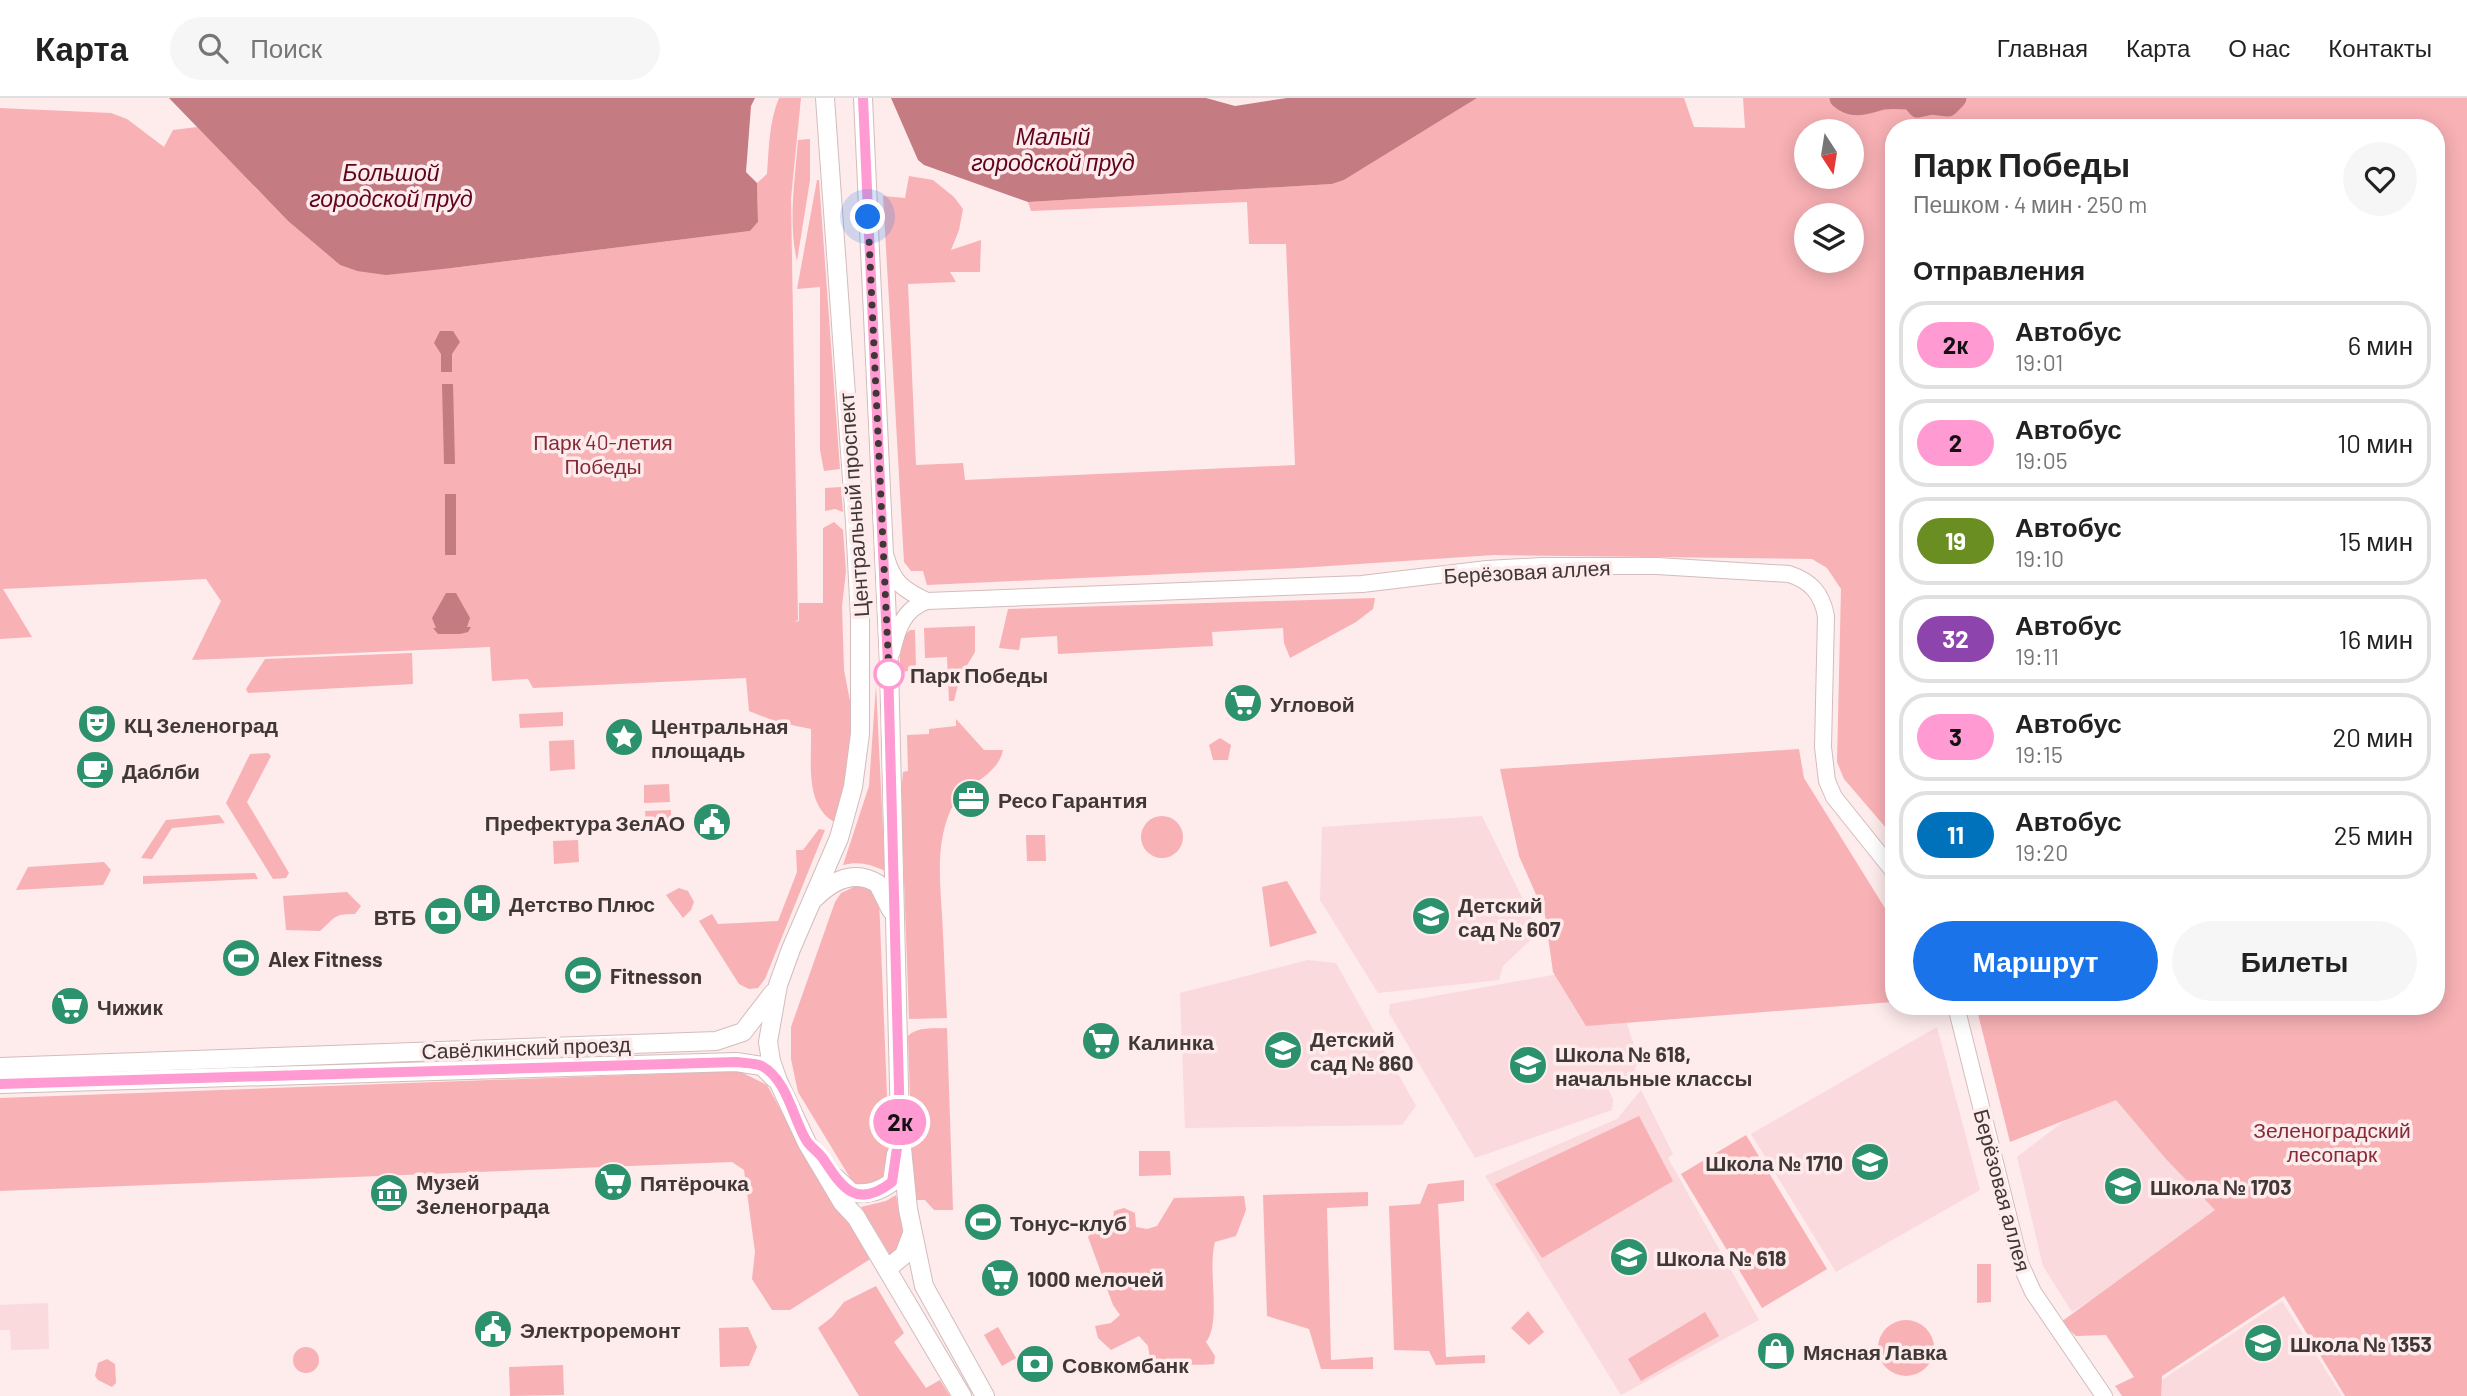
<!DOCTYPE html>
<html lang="ru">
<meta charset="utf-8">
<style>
body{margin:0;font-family:Barlow,sans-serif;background:#f6f6f6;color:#222;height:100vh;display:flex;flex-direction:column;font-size:26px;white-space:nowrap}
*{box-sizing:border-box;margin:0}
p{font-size:23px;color:#767676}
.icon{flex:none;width:38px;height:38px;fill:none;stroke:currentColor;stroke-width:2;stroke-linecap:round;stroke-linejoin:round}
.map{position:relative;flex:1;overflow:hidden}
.side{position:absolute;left:1885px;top:21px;width:560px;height:896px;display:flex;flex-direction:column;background:#fff;border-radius:28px;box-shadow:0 4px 18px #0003}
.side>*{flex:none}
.badge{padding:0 14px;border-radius:23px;font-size:24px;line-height:46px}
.needle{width:46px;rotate:168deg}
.fabs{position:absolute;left:1794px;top:21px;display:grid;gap:14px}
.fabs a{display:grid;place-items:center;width:70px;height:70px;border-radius:50%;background:#fff;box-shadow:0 4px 18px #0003;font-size:35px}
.you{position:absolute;width:35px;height:35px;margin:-18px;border:5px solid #fff;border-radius:50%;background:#1a73e8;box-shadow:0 0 0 10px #1a73e833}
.map>.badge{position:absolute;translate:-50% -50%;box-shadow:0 0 0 4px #fff}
h2{padding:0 28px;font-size:26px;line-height:63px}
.round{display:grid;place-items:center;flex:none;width:74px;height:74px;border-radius:37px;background:#f6f6f6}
.headline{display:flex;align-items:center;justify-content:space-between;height:119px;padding:0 28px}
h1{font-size:33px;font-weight:600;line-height:52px}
.cta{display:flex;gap:14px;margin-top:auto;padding:14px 28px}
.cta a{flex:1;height:80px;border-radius:42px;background:#1a73e8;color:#fff;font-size:28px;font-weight:600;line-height:80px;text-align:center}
.cta a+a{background:#f6f6f6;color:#222}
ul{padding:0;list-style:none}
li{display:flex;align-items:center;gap:21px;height:88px;margin:0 14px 10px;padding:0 14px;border:4px solid #e0e0e0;border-radius:28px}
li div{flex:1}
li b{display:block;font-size:26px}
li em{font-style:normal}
li .badge{min-width:77px;font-weight:700;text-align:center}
header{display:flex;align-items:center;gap:42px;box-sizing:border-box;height:98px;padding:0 35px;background:#fff;border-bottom:2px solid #e0e0e0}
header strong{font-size:33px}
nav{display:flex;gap:38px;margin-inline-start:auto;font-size:24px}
.search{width:490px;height:63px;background:#f6f6f6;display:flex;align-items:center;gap:18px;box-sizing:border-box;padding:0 24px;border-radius:38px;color:#767676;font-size:26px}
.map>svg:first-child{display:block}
</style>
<header>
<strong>Карта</strong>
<div class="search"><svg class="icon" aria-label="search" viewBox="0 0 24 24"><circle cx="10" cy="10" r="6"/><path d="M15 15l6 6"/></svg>Поиск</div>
<nav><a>Главная</a><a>Карта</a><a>О нас</a><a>Контакты</a></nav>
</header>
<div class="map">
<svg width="2467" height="1298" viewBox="0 0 2467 1298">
<rect width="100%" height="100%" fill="#feebec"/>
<!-- built -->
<g fill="#fadadc">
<polygon points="1482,718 1539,834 1503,868 1499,882 1378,895 1320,802 1322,729"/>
<polygon points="1308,862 1336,865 1416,1008 1402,1027 1185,1030 1180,895"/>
<polygon points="1587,871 1623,913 1638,960 1634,975 1608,991 1613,1001 1612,1012 1475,1060 1389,915 1390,906"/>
<polygon points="1937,929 1980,1092 1836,1174 1751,1036"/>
<polygon points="2106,991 2228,1116 2072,1214 2043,1168 2017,1059"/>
<polygon points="1641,992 1673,1056 1668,1060 1759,1222 1621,1297 1485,1078 1617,1021"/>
<polygon points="2282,1203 2342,1298 2148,1298 2145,1293"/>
<polygon points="48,1205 49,1251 11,1252 10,1232 0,1232 0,1207"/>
</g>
<!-- green -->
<g fill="#f8b1b5" fill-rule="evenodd">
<path d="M779,0h22l-10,100 7,422 -4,2 5,-1v-18h24v-75l11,-6 9,8 3,41 -4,35 2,64 6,31v36l-4,43 -12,42c-30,-18 -22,-62 -23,-93l-34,-7 -28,-11 -3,-33 -213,10 -5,-9 -36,2 -2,-34 -298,13 29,-59 -15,-22 -203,10 29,48 -32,2v-531l111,5 16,6 37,28 9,-17 24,-3 91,94 52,44 17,6 95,-3 298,-37 8,-9 -1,-39 10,-9c2,-26 2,-52 12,-76z"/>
<path d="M1477,0h207l10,29 51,1 -2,-30h724v1298h-122l-61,-100 -122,80 -1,20h-39l-7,-10 19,-9 -28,-42 -30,1 -15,-14 154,-112 -49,-51 -50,-59 -106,42 -34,-136h460v-878h-542l-1,708 -49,-57 -7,-17 4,-173 -14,-21 -15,-9 -318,-4 -195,13 -372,17 -4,-14h-12l-7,-9 -21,-366 22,2 4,-22 24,4 21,17 9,12 -4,21 -8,20 30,-10 -1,32h-30l6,10 -48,2 8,181 47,-2 2,17 330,-15 -9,-221h-37l-2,-42 -216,9 -3,-9 304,-18 12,-4zM1806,33h46v46h-46zM1806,117h46v46h-46z"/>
<path d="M810,41v41l-13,81c-9,-39 -2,-81 1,-121z"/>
<polygon points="817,82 819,82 840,371 824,373 820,352 820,189 797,191"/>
<polygon points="841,389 843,414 835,411 825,413 825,390"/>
<polygon points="1375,500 1373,511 1356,524 1290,560 1284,545 1283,530 1212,534 1213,548 1058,556 1057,538 1021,540 1019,552 999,550 1008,511"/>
<polygon points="975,528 975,554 960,579 954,603 949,603 947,559 925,560 924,530"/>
<path d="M910,532h5l1,40 -15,2c-1,-16 -5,-30 9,-42z"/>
<polygon points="412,555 413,586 248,595 246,591 265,561"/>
<path d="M876,587l9,186c-15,-7 -26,-10 -42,-6l26,-79z"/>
<polygon points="563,614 563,628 520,630 519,616"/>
<path d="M956,621l28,31h19c-6,29 -42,33 -54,64 -13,33 -9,67 -7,101 2,35 3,69 5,103l-38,1 -8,-225 2,-22 5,-1 -1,-36 22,-1v-5l27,-3z"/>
<polygon points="1220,640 1231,647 1228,662 1213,662 1209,647"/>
<polygon points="574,642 575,671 550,673 549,643"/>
<polygon points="1799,651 1804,680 1893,823 1893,904 1586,928 1553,874 1545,817 1519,758 1500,671"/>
<polygon points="268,655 271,658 247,704 289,775 286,780 273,781 226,705 250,656"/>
<polygon points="669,686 670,704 644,705 644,687"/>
<polygon points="671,712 671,729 646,731 645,713"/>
<polygon points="219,717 225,725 172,730 152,761 141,760 166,722"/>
<circle cx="1162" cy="739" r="21"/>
<polygon points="819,731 825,732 765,881 758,890 749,891 739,886 699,823 712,816 718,826 778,823 797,774 796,752 803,752"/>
<polygon points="1026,737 1045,737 1046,763 1027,763"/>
<polygon points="578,742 579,764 554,766 553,743"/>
<polygon points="104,764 111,772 103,787 16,792 28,769"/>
<polygon points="255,775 258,781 143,786 143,778"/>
<polygon points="1287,783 1317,835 1270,849 1262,789"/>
<polygon points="856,788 874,793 879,801 890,1070 882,1083 860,1089 852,1083 798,994 791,961 791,929 835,804 841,795"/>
<polygon points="679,790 688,793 694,804 691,812 683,820 666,797"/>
<path d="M347,794l14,14 -6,8c-22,0 -19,3 -35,17l-34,-1 -3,-34z"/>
<path d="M947,930l6,182h-19l-9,-10h-9l-3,-10 -5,-154c10,-10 25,-7 39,-8z"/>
<polygon points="739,973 767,987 834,1109 845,1120 872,1160 790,1212 772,1212 752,1181 755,1154 744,1072 732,1064 0,1093 0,1000"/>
<polygon points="1639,1018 1673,1083 1542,1160 1495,1086"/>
<polygon points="1746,1037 1827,1171 1762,1210 1681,1076"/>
<polygon points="1139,1053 1170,1053 1171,1077 1139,1078"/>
<polygon points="1464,1082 1464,1103 1438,1106 1446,1259 1485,1257 1485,1265 1436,1267 1429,1253 1394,1252 1389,1108 1420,1106 1428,1086"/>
<polygon points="1368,1094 1368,1108 1327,1110 1331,1262 1373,1259 1373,1271 1321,1271 1309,1231 1267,1218 1263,1097"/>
<polygon points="896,1097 904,1141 893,1162 861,1109 886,1103"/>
<path d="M1244,1098l2,14 -10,26 -21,6c-8,29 7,79 -9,100l9,14 -1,8c-14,2 -52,0 -64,-5l-2,-13 -9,-10 -28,14 -13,-12 -3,-12 16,-3 9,-8 -7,-10 -25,-68 8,-11 11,2 6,-6 1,-11 10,-3 11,5 1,14 11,2 10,-3 17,-28z"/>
<polygon points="1977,1166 1991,1166 1991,1204 1977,1205"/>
<polygon points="876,1188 904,1235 894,1244 926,1290 940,1282 950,1298 859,1298 818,1230 832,1219 844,1204"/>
<polygon points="1528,1213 1544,1234 1529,1247 1511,1230"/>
<polygon points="1705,1214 1719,1238 1641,1283 1628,1261"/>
<circle cx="1906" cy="1250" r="28"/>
<polygon points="748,1229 757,1249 749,1268 720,1269 719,1230"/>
<polygon points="998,1229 1016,1260 1002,1268 984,1237"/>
<circle cx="306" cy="1262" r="13"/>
<polygon points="107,1261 115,1266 116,1285 112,1289 98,1282 95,1278 98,1265"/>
<polygon points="563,1267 564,1297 510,1298 509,1269"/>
</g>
<!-- water -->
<g fill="#c47b81">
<polygon points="169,0 755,0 751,8 746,74 757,85 758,124 750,133 452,170 386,177 357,173 340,167 288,123"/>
<polygon points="891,0 1206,0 1235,8 1287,0 1477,0 1344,82 1332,86 1028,104 924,67 918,62"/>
<polygon points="440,233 453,233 460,244 452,256 452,274 441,274 441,256 434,245"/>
<polygon points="442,286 453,286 455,366 444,366"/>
<rect x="445" y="396" width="11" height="61"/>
<polygon points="446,495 456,495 470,520 467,529 471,529 468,534 460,536 438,536 433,530 436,530 432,520"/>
</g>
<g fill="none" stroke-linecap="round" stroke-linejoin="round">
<!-- river -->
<path stroke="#c47b81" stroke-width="21" d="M1840,0c14,12 27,5 43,1 9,-1 19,0 28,0l7,8 14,-3 16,2 8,-8"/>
<defs>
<g id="secondary">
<path d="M886,459c7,26 18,33 41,44"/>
<path d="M892,554c5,-22 11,-43 35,-51l435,-17 125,-15 55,-3h115l132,8c22,7 33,20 37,42l-3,131 4,34 7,16 60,75"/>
<polyline points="1956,908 2020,1165 2033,1194 2104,1298"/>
</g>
<g id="primary">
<polyline points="825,0 855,424 860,520 860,636 853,689 839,740 791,851 778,887 768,944 771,963 778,983 807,1045 842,1104 856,1119 962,1298"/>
<polyline points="863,0 889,566 900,1030 908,1111 924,1188 985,1298"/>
<path d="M815,800c18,-18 40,-29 63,-14l13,26"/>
<polyline points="0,969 716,943 743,934 773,895"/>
<polyline points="0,986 736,964 762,968 775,981"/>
<path d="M836,1080l16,15c16,1 27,-1 40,-11l4,-28"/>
<polyline points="887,1171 904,1157 912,1136"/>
</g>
</defs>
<!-- secondary casing -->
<use href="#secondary" stroke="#d3bcbd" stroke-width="18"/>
<!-- primary casing -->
<use href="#primary" stroke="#d3bcbd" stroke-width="20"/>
<!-- secondary -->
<use href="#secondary" stroke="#fff" stroke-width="16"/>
<!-- primary -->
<use href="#primary" stroke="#fff" stroke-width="18"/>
</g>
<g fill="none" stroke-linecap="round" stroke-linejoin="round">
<defs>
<path id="line" d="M0,986l736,-22c7,1 20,1 26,4 25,14 31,52 44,74 5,8 13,12 18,20 19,29 33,49 68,22l8,-54 -12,-464 -25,-566"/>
</defs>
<!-- line casing -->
<use href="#line" stroke="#fff" stroke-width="16"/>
<!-- line -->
<use href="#line" stroke="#ff9ad2" stroke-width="10"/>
<!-- walk -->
<polyline stroke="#403737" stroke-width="7" stroke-dasharray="0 12.6" points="868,119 889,576"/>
</g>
<!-- icons -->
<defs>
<symbol id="supermarket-disc" viewBox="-11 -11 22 22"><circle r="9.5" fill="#2c916d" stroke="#feebec"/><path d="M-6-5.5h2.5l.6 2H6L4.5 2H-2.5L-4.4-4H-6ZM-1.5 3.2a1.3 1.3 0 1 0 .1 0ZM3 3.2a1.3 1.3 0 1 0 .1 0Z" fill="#fff"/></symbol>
<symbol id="theatre-disc" viewBox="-11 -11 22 22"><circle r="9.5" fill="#2c916d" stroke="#feebec"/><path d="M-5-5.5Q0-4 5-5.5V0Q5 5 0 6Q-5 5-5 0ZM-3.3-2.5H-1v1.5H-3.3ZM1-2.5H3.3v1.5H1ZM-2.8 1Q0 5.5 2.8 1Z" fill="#fff"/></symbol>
<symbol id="sight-disc" viewBox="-11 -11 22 22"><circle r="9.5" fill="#2c916d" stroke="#feebec"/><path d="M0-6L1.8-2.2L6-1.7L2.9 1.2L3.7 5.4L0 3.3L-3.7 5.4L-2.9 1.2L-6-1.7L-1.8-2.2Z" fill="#fff"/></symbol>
<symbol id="cafe-disc" viewBox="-11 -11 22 22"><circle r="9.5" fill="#2c916d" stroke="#feebec"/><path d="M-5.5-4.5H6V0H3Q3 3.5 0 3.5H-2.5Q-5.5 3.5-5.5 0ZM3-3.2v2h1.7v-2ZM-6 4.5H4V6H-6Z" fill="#fff"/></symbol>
<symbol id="office-disc" viewBox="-11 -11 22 22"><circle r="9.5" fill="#2c916d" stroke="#feebec"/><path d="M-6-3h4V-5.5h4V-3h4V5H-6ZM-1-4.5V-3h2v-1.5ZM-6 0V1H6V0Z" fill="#fff"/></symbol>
<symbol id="civic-disc" viewBox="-11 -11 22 22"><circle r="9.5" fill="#2c916d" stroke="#feebec"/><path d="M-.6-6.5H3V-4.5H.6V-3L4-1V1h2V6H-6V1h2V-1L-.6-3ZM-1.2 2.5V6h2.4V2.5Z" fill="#fff"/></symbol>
<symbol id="hospital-disc" viewBox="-11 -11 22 22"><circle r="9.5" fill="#2c916d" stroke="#feebec"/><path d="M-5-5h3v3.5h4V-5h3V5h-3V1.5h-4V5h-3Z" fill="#fff"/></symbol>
<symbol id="bank-disc" viewBox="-11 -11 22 22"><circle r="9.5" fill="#2c916d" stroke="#feebec"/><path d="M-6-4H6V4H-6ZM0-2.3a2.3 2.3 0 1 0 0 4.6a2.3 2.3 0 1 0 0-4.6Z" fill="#fff"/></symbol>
<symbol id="school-disc" viewBox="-11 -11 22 22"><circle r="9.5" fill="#2c916d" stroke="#feebec"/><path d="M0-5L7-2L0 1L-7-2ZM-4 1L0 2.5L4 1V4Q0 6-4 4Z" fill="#fff"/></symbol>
<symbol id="stadium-disc" viewBox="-11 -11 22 22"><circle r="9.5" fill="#2c916d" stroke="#feebec"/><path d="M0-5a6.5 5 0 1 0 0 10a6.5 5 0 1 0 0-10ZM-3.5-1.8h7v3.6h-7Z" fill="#fff"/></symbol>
<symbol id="museum-disc" viewBox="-11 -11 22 22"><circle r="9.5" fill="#2c916d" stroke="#feebec"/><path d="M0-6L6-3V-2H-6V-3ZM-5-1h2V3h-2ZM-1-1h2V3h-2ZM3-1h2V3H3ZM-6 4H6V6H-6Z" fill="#fff"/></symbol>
<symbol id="shop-disc" viewBox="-11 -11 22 22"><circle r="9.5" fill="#2c916d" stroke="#feebec"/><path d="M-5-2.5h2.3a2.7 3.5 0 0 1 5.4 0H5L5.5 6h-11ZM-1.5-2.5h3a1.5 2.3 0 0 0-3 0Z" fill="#fff"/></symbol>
</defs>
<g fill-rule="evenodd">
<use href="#supermarket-disc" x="1221" y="583" width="44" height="44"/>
<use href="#theatre-disc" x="75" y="604" width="44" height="44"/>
<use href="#sight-disc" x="602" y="617" width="44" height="44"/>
<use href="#cafe-disc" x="73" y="650" width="44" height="44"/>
<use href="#office-disc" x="949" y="679" width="44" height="44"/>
<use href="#civic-disc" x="690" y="702" width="44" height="44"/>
<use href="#hospital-disc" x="460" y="783" width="44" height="44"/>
<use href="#bank-disc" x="421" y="796" width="44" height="44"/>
<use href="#school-disc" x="1409" y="796" width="44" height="44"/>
<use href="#stadium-disc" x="219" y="838" width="44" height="44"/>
<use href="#stadium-disc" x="561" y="855" width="44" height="44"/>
<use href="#supermarket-disc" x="48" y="886" width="44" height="44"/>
<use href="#supermarket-disc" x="1079" y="921" width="44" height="44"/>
<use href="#school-disc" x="1261" y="930" width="44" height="44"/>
<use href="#school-disc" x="1506" y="945" width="44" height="44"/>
<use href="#school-disc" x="1848" y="1042" width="44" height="44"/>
<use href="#supermarket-disc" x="591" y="1062" width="44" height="44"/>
<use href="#school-disc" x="2101" y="1066" width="44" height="44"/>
<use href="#museum-disc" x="367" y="1073" width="44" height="44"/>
<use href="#stadium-disc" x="961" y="1102" width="44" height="44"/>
<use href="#school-disc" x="1607" y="1137" width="44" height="44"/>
<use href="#supermarket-disc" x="978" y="1158" width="44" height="44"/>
<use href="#civic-disc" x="471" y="1209" width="44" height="44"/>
<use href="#school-disc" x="2241" y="1223" width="44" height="44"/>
<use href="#shop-disc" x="1754" y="1231" width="44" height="44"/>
<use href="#bank-disc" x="1013" y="1244" width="44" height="44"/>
</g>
<!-- markers -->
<circle fill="#fff" stroke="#ff9ad2" stroke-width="3.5" cx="889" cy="576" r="14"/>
<g text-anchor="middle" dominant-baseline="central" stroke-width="7" stroke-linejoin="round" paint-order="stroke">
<!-- park labels -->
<g font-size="21" fill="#842b39" stroke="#feebec">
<text x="603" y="343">Парк 40-летия<tspan x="603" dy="24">Победы</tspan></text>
<text x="2332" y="1031">Зеленоградский<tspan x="2332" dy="24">лесопарк</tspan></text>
</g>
<!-- street labels -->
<g font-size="21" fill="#403737" stroke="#feebec">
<text transform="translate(853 407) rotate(-94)">Центральный проспект</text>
<text transform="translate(1527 473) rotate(-3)">Берёзовая аллея</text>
<text transform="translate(526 949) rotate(-2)">Савёлкинский проезд</text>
<text transform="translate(2003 1092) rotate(75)">Берёзовая аллея</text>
</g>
<!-- stop labels -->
<g font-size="21" font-weight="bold" fill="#403737" stroke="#feebec" text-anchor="start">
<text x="910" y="576">Парк Победы</text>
</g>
<!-- poi labels -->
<g font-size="21" font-weight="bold" fill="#403737" stroke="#feebec" text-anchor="start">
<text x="1270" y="605">Угловой</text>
<text x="124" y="626">КЦ Зеленоград</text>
<text x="651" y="627">Центральная<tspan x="651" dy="24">площадь</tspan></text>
<text x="122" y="672">Даблби</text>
<text x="998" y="701">Ресо Гарантия</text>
<text x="685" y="724" text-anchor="end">Префектура ЗелАО</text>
<text x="509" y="805">Детство Плюс</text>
<text x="1458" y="806">Детский<tspan x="1458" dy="24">сад № 607</tspan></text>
<text x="416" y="818" text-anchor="end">ВТБ</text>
<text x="268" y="860">Alex Fitness</text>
<text x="610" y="877">Fitnesson</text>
<text x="97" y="908">Чижик</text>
<text x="1310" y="940">Детский<tspan x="1310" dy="24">сад № 860</tspan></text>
<text x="1128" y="943">Калинка</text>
<text x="1555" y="955">Школа № 618,<tspan x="1555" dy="24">начальные классы</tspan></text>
<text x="1843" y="1064" text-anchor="end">Школа № 1710</text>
<text x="416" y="1083">Музей<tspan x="416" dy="24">Зеленограда</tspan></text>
<text x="640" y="1084">Пятёрочка</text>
<text x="2150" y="1088">Школа № 1703</text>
<text x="1010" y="1124">Тонус-клуб</text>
<text x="1656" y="1159">Школа № 618</text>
<text x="1027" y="1180">1000 мелочей</text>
<text x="520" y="1231">Электроремонт</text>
<text x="2290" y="1245">Школа № 1353</text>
<text x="1803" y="1253">Мясная Лавка</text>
<text x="1062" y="1266">Совкомбанк</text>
</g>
<!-- water labels -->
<g font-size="23" font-style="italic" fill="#60041d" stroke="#feebec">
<text x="1053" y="38">Малый<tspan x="1053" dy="26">городской пруд</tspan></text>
<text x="391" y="74">Большой<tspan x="391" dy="26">городской пруд</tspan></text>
</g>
</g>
</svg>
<div class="fabs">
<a><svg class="needle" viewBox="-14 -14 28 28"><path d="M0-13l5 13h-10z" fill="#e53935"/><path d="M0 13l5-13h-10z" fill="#767676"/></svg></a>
<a><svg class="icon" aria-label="layers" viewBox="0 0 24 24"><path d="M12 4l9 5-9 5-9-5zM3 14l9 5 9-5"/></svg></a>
</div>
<div class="you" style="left:868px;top:119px"></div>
<b class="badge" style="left:900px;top:1024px;background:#ff9ad2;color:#111">2к</b>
<section class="side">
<div class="headline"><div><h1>Парк Победы</h1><p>Пешком · 4 мин · 250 m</p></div><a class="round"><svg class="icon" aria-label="heart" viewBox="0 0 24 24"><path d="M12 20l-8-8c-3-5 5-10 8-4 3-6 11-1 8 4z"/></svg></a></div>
<h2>Отправления</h2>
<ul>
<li><span class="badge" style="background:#ff9ad2;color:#111">2к</span><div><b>Автобус</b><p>19:01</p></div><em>6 мин</em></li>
<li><span class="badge" style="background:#ff9ad2;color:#111">2</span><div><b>Автобус</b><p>19:05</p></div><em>10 мин</em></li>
<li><span class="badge" style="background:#6b8e23;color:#fff">19</span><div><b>Автобус</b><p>19:10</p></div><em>15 мин</em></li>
<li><span class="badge" style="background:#8e44ad;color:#fff">32</span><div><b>Автобус</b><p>19:11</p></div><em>16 мин</em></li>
<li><span class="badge" style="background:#ff9ad2;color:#111">3</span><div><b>Автобус</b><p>19:15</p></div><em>20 мин</em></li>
<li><span class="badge" style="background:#0072bc;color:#fff">11</span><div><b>Автобус</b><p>19:20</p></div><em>25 мин</em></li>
</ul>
<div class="cta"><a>Маршрут</a><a>Билеты</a></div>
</section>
</div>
